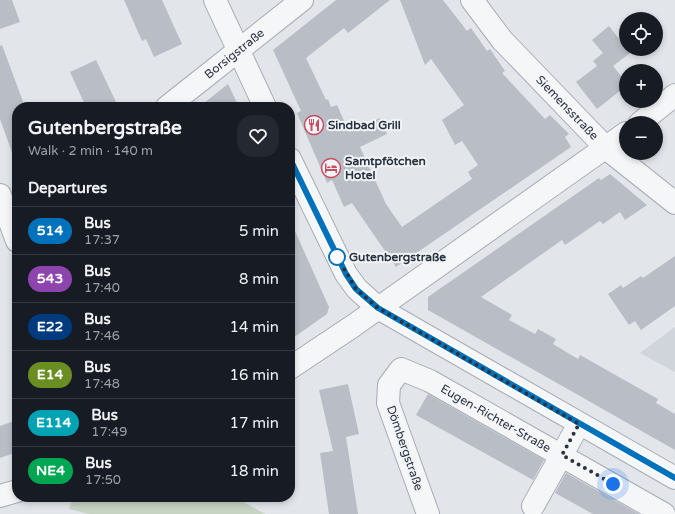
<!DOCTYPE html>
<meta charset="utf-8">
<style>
body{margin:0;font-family:"Varela Round",sans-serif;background:#242831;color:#f1f3f6;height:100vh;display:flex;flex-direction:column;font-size:15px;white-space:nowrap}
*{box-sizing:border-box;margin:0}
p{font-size:13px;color:#9ea1a6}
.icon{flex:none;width:22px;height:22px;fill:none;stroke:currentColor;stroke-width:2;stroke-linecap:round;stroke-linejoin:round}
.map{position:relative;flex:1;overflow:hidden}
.details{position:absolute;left:12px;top:102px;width:283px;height:400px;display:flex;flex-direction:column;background:#171b24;border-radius:16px;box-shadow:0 2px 6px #0003}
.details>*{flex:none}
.badge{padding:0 8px;border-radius:13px;font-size:14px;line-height:26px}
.tools{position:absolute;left:619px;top:12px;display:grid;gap:8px}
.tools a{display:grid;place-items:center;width:44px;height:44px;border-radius:50%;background:#171b24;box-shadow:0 2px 6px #0003;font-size:20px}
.you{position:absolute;width:20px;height:20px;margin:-10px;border:3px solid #fff;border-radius:50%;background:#1a73e8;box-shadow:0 0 0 6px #1a73e833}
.map>.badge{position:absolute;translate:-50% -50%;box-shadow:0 0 0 2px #fff}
h2{padding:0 16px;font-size:15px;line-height:36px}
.round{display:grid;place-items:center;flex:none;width:42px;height:42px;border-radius:16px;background:#242831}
.summary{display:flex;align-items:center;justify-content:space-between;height:68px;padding:0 16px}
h1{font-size:19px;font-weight:800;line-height:30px}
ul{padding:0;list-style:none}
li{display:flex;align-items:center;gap:12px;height:48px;padding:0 16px;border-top:1px solid #363941}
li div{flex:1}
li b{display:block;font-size:15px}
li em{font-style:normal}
li .badge{min-width:44px;font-weight:700;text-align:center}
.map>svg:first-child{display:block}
</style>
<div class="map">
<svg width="675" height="514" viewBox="0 0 675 514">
<rect width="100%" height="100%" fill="#e2e5ea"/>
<!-- built -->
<polygon fill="#d0d4db" points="675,327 675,372 640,353"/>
<!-- green -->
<polygon fill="#c7d3c3" points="73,497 235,497 265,514 89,514 69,509"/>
<!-- building -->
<g fill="#b9bec6">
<polygon points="0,0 12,0 20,22 0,29"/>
<polygon points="124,0 162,0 182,44 154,57 146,39 142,41"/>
<polygon points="336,0 390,0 348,33 344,28 306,58 326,100 328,99 331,107 337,105 349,132 380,118 387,134 360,147 386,204 402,227 472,179 468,172 478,165 462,141 455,145 442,120 464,105 431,59 425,65 400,0 443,0 467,31 471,28 487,51 490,49 505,71 502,73 545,119 550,115 569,134 565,137 571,147 396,267 352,203 344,207 332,180 327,183 297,113 301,111 273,50"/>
<polygon points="609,26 630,53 613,66 626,82 626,86 597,109 576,82 597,66 593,61 603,53 592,40"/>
<polygon points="2,45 25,107 17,107 17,160 15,161 0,119 0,46"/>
<polygon points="96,60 116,102 106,107 86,107 70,72"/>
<polygon points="228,84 239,107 199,107"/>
<polygon points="610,174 647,205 625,220 620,212 603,224 600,221 565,245 562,240 481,297 512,315 509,320 535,334 538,329 556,339 553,344 578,359 580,355 658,399 656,403 675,414 675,450 428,310 428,297 599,178 601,180"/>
<polygon points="290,220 329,307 327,314 290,340"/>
<polygon points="675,256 675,306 641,330 635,321 629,325 608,294 621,285 623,288 641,276 643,278"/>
<polygon points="348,384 359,434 346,437 358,514 329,514 320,453 333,451 319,390"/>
<polygon points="428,394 544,460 533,480 416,415"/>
<polygon points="17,420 17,452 0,458 0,426"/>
<polygon points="566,473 639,514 593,514 555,493"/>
</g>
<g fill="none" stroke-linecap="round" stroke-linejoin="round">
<defs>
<g id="minor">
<polyline points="215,0 265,107"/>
<path id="s1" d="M472,0l30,40 105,109 68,54"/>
<path id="s2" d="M167,107l135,-107"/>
<polyline points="640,123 675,95"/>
<polyline points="290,159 346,274 357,289 378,308 675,478"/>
<polyline points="0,195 17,241"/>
<polyline points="290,368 353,326 626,133"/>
<polyline points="0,496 17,491"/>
<polyline points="533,506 579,424"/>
<path id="s3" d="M428,514l-40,-111 1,-18 12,-16 29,12 234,133"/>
</g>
</defs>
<!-- minor casing -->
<use href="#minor" stroke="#a7acb4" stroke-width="24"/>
<!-- minor -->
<use href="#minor" stroke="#f4f6f8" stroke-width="22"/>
</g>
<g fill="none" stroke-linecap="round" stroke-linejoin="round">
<defs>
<polyline id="line" points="290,159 346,274 356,289 378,308 675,478"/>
</defs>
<!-- line casing -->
<use href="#line" stroke="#fff" stroke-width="9"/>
<!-- line -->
<use href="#line" stroke="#0072bc" stroke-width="6"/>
<!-- walk -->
<polyline stroke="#2b3341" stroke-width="4" stroke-dasharray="0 7.2" points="337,257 356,289 378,308 579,424 562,455 613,484"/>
</g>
<!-- icons -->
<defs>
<symbol id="restaurant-ring" viewBox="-11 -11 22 22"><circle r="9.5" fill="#f1f4f7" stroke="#c94c5f" stroke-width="1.5"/><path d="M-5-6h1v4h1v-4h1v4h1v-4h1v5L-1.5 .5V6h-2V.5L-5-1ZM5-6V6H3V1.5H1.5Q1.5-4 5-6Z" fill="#c94c5f"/></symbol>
<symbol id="hotel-ring" viewBox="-11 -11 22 22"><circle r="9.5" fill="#f1f4f7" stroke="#c94c5f" stroke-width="1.5"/><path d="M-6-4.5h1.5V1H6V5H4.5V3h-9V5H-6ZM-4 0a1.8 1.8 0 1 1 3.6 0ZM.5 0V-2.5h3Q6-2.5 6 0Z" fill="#c94c5f"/></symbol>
</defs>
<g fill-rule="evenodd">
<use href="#restaurant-ring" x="303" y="114" width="22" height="22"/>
<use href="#hotel-ring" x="320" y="157" width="22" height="22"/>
</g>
<!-- markers -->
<circle fill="#fff" stroke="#0072bc" stroke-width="2" cx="337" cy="257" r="8"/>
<g text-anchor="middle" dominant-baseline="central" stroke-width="4" stroke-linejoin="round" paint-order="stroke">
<!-- street labels -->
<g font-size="12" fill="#2b3341" stroke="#f1f4f7">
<text stroke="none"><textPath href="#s2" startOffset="86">Borsigstraße</textPath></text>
<text stroke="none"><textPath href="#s1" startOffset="144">Siemensstraße</textPath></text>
<text stroke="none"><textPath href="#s3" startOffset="263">Eugen-Richter-Straße</textPath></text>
<text transform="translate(405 448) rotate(71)">Dömbergstraße</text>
</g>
<!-- poi labels -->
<g font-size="12" font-weight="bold" fill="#2b3341" stroke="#f1f4f7" text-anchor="start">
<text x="328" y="125">Sindbad Grill</text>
<text x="345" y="161">Samtpfötchen<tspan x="345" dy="14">Hotel</tspan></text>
</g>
<!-- stop labels -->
<g font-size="12" font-weight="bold" fill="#2b3341" stroke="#f1f4f7" text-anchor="start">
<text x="349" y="257">Gutenbergstraße</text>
</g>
</g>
</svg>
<div class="tools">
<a><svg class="icon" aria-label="locate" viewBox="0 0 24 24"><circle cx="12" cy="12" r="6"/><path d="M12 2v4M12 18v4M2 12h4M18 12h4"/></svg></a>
<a>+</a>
<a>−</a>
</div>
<div class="you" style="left:613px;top:484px"></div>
<section class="details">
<div class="summary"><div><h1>Gutenbergstraße</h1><p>Walk · 2 min · 140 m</p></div><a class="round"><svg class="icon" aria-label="heart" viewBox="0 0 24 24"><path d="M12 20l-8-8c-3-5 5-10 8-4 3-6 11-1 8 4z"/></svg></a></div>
<h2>Departures</h2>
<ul>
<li><span class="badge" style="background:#0072bc;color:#fff">514</span><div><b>Bus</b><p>17:37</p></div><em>5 min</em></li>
<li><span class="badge" style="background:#8e44ad;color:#fff">543</span><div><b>Bus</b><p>17:40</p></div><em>8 min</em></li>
<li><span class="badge" style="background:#003b80;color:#fff">E22</span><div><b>Bus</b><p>17:46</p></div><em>14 min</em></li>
<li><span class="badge" style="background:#6b8e23;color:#fff">E14</span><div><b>Bus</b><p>17:48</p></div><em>16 min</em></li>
<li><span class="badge" style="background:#00a3b4;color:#fff">E114</span><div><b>Bus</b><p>17:49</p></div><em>17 min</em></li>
<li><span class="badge" style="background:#00a651;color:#fff">NE4</span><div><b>Bus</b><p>17:50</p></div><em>18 min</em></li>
</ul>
</section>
</div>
